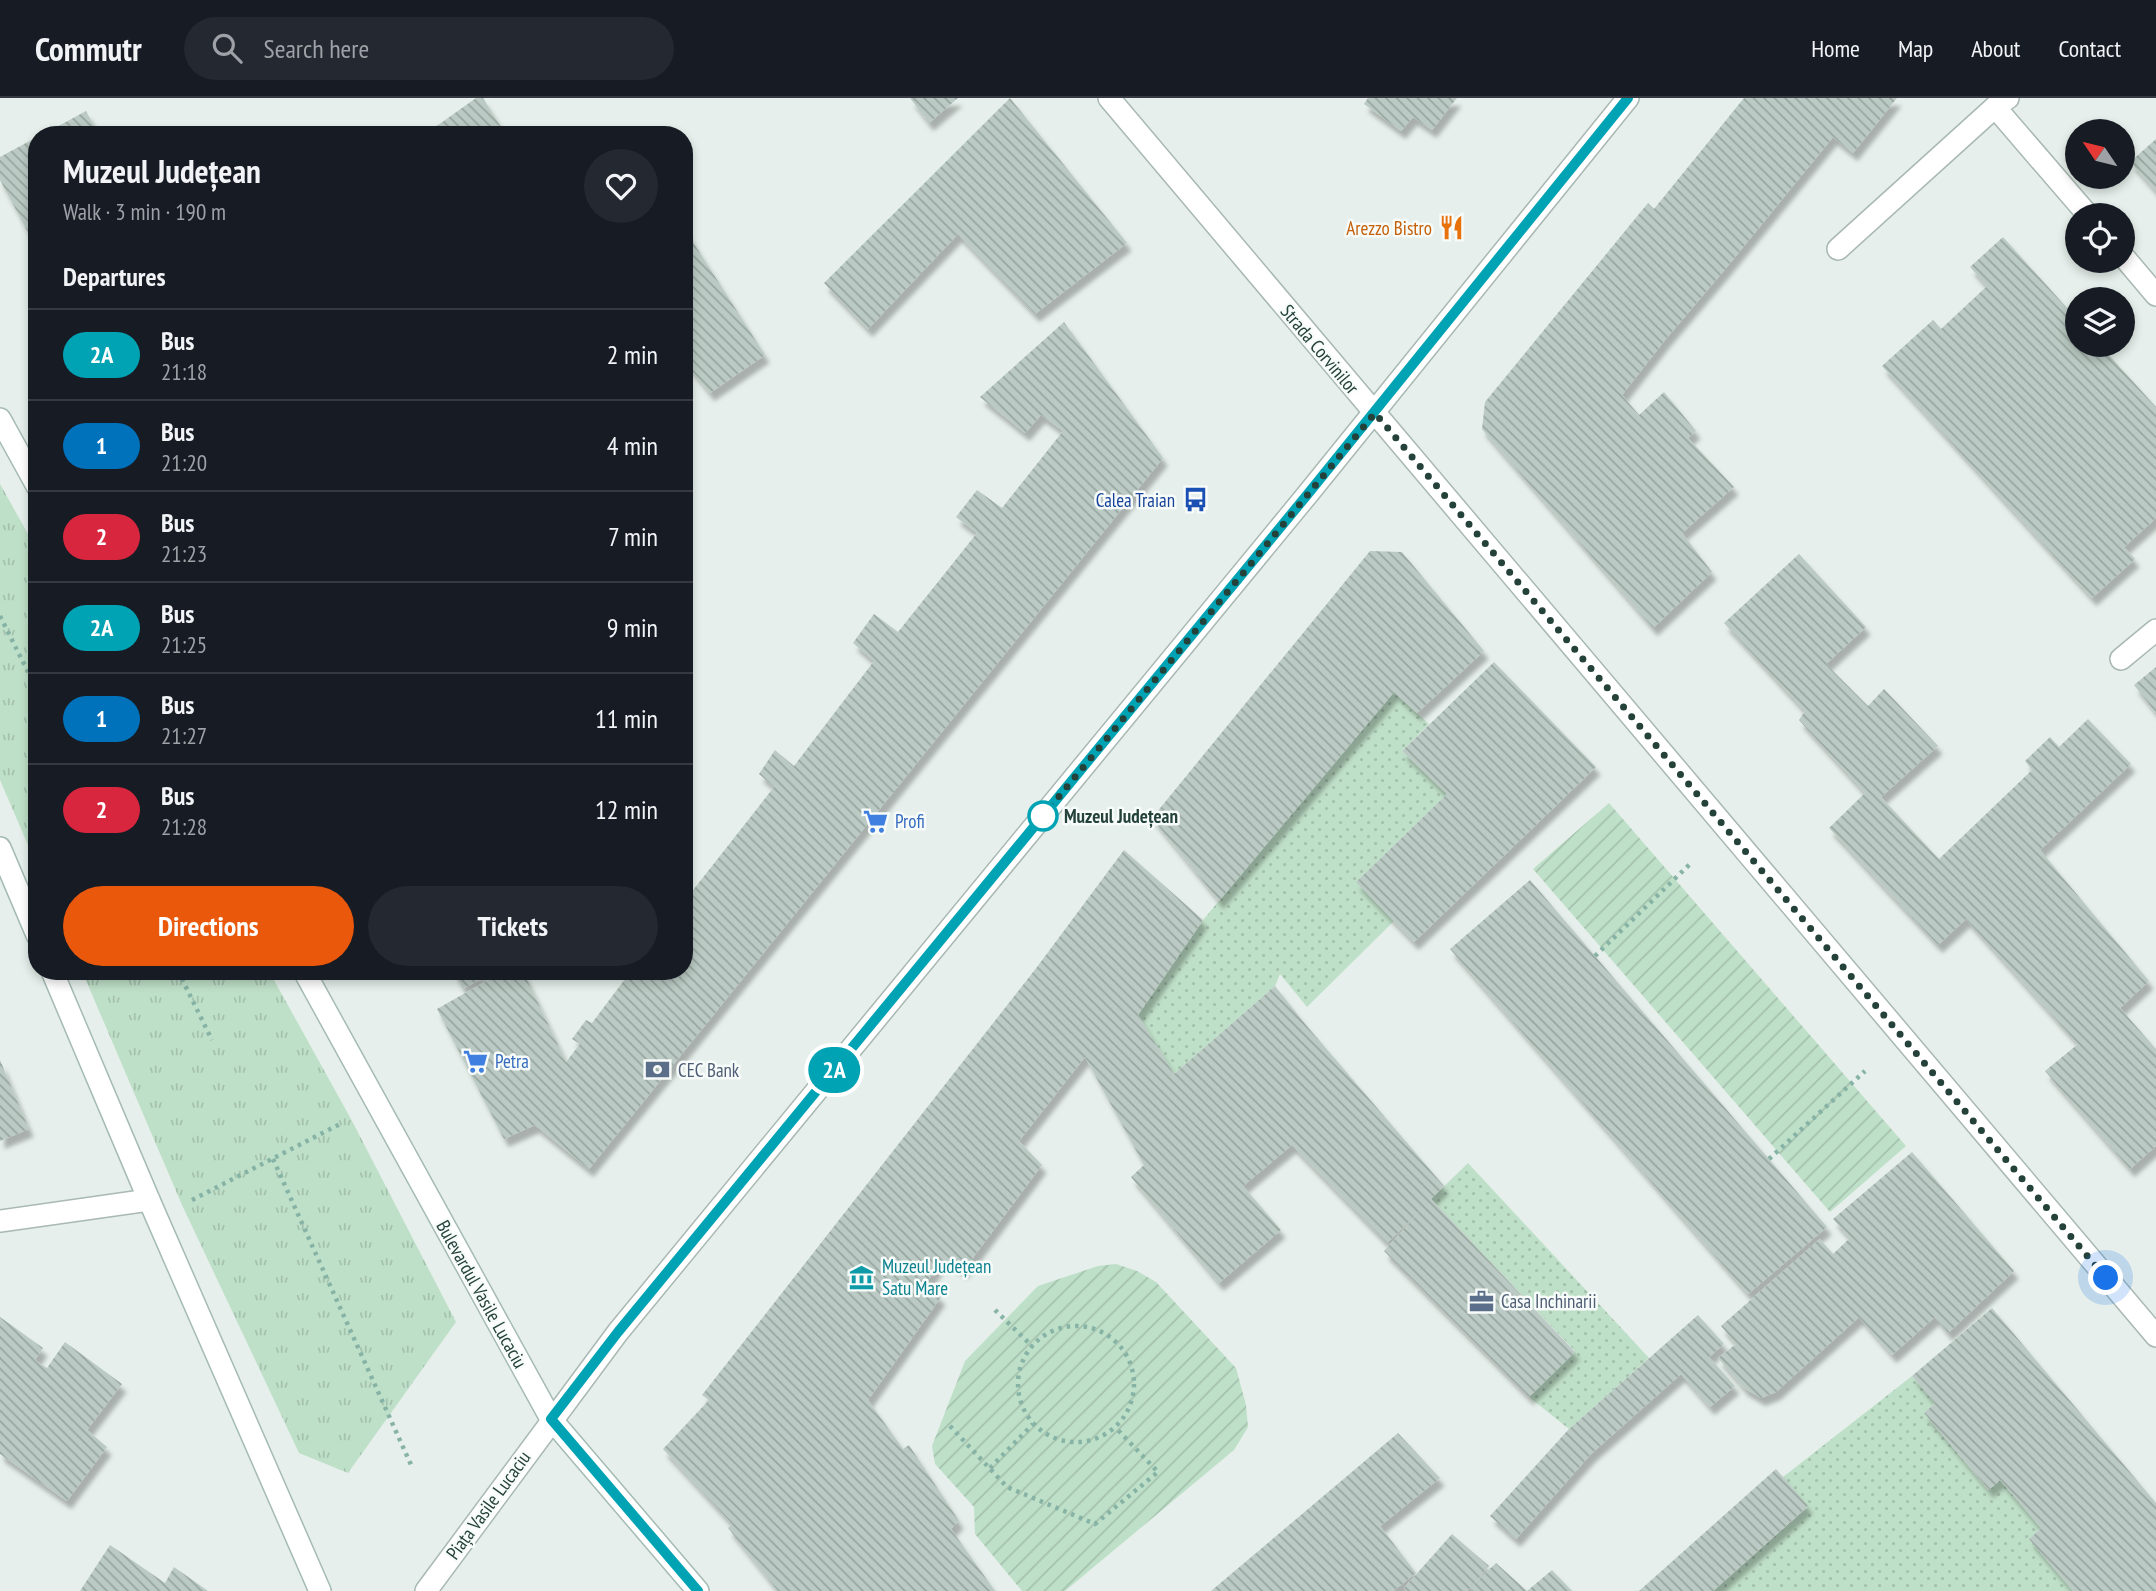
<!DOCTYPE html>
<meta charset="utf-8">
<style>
body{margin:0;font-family:"PT Sans Narrow",sans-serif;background:#242831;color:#f1f3f6;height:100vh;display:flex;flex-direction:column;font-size:26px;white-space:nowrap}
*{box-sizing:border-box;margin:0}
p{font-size:23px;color:#9ea1a6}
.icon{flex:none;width:38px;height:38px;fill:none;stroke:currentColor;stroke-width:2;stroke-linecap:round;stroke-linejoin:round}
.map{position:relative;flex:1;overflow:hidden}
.details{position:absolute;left:28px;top:28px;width:665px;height:854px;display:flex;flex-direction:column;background:#171b24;border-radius:28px;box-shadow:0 4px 10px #0003}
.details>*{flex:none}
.badge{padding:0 14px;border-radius:23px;font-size:24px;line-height:46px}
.needle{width:46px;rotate:305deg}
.controls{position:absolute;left:2065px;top:21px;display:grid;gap:14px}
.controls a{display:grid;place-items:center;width:70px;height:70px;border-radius:50%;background:#171b24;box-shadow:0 4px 10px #0003;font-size:35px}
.you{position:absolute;width:35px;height:35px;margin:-18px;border:5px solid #fff;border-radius:50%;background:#1a73e8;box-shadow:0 0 0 10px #1a73e833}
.map>.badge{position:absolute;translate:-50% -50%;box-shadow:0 0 0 4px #fff}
h2{padding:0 35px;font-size:26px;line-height:63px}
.round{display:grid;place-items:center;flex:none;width:74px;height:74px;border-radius:37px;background:#242831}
.overview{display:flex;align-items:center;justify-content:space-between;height:119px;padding:0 35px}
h1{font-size:33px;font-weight:600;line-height:52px}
.button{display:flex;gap:14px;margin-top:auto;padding:14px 35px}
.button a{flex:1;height:80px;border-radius:42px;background:#ea580c;color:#fff;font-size:28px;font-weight:600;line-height:80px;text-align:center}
.button a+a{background:#242831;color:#f1f3f6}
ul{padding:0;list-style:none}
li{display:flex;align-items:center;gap:21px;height:91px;padding:0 35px;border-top:2px solid #363941}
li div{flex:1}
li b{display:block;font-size:26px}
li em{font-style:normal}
li .badge{min-width:77px;font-weight:700;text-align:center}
header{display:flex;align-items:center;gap:42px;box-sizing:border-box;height:98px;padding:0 35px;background:#171b24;border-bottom:2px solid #363941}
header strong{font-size:33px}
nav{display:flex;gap:38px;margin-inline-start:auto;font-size:24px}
.search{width:490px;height:63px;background:#242831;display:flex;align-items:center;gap:18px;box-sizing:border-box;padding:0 24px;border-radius:38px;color:#9ea1a6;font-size:26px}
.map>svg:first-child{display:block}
</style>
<header>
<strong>Commutr</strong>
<div class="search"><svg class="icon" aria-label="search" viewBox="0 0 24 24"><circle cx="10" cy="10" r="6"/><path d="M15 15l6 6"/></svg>Search here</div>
<nav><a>Home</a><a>Map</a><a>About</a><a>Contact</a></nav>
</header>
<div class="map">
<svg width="2156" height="1493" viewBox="0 0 2156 1493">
<defs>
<pattern id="grass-dots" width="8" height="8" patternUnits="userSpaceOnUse" patternTransform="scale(1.75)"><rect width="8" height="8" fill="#bfe0c8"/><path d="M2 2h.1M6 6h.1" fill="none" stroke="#a4c1ad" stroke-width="1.8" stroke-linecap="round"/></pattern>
<pattern id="park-tufts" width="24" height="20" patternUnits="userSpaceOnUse" patternTransform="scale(1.75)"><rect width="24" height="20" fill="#bfe0c8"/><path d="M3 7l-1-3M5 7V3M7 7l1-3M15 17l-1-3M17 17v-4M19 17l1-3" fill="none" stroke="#a4c1ad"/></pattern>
<pattern id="garden-furrows" width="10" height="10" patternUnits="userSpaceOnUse" patternTransform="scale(1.75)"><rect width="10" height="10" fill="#bfe0c8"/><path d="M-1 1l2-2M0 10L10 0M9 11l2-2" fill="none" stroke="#a4c1ad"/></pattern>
<pattern id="building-back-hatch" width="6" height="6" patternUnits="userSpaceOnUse" patternTransform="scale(1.75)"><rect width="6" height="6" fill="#bbcac4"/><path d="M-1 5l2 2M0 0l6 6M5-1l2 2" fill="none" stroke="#98a6a0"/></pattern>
<filter id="shadow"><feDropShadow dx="4.5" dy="8" stdDeviation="2" flood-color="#0004"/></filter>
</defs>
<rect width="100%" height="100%" fill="#e6efeb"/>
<!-- grass -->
<g fill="url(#grass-dots)">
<polygon points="1394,594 1429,626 1402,653 1447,696 1357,783 1394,823 1307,909 1280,876 1275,888 1174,976 1138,917 1203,822"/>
<polygon points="1468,1065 1649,1260 1569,1331 1529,1299 1575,1253 1431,1101"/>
<polygon points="1912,1278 1935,1305 1924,1315 1988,1392 2000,1382 2041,1430 2029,1441 2073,1493 1713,1493 1808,1409 1783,1379"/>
</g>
<!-- park -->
<g fill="url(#park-tufts)">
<polygon points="0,386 37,452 37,768 0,682"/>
<polygon points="82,873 269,873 351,1021 456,1224 348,1375 299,1355 182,1107"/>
</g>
<!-- garden -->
<g fill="url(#garden-furrows)">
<polygon points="1609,705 1906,1048 1830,1114 1533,771"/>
<polygon points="1116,1166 1137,1173 1156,1184 1236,1270 1246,1307 1248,1329 1234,1352 1065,1493 1022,1493 975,1436 974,1409 935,1366 932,1348 965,1263 1038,1188 1098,1168"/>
</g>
<!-- building -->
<g fill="url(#building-back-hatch)" filter="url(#shadow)">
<polygon points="476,0 483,0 506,37 424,37"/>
<polygon points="910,0 958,0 929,25"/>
<polygon points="1010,0 1127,145 1035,216 958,136 868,231 824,185"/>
<polygon points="1368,0 1457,0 1432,32 1413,19 1401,33 1364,6"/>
<polygon points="1744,0 1897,0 1853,55 1833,39 1726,170 1665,242 1622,297 1639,317 1664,294 1696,333 1688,340 1734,389 1682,435 1712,474 1653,530 1482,331 1485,304 1648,105 1654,111"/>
<polygon points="86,13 99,37 42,37"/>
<polygon points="167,29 171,37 154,37"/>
<polygon points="37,39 37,151 0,82 0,59"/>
<polygon points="2156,41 2156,93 2130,64"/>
<polygon points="684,130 765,257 710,295 684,263"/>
<polygon points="2003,139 2077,221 2077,247 2100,247 2156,309 2156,420 2124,449 2135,461 2092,500 1882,268 1933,222 1941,231 1987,188 1970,169"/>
<polygon points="1064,224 1163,360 589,1071 535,1027 504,1041 437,911 504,873 523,873 566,964 580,946 572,941 586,922 592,925 631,873 684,873 684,792 690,796 774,689 759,676 775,652 794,668 874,563 853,545 874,516 898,534 977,435 956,419 977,392 1002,410 1063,333 1041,317 1025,335 980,299"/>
<polygon points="1370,453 1402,454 1484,553 1417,615 1394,594 1219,803 1152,720"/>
<polygon points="1799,456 1866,529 1826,566 1868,608 1884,591 1938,648 1881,699 1939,761 2032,672 2025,663 2050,639 2059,649 2088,621 2131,666 2040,752 2149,883 2120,910 2156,951 2156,1048 2130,1071 2045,973 2078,946 1966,821 1938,847 1829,730 1865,695 1799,622 1805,613 1724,525"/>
<polygon points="1494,564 1596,669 1414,844 1356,784 1447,696 1402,653"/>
<polygon points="2156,569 2156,615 2134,587"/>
<polygon points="1124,752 1203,822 1138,917 1174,976 1275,888 1306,927 1444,1088 1431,1101 1575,1254 1529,1299 1384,1153 1422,1111 1387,1145 1292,1047 1243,1088 1281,1132 1219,1185 1131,1079 1144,1067 1085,959 1019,1043 1042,1067 963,1173 944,1161 925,1186 941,1199 868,1302 903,1351 909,1347 959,1423 951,1431 995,1493 778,1493 728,1430 732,1426 663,1351 709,1302 702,1297 1037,869"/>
<polygon points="1530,782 1827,1129 1748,1196 1450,851"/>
<polygon points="453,873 494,873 463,891"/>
<polygon points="0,962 29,1031 0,1043"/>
<polygon points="1912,1054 2014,1173 1948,1235 1935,1219 1892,1257 1859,1219 1776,1294 1761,1300 1744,1290 1718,1260 1736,1246 1721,1228 1820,1141 1833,1156 1850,1140 1833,1121"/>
<polygon points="1992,1210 2156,1405 2156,1493 2073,1493 2029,1441 2041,1430 2000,1382 1989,1392 1924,1315 1935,1305 1912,1278"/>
<polygon points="1698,1217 1724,1246 1709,1259 1735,1288 1710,1309 1681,1276 1591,1356 1516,1441 1490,1418 1569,1331"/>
<polygon points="0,1219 43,1250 35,1262 47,1270 65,1244 122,1286 87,1332 107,1349 67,1403 0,1356"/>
<polygon points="1398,1335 1440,1380 1380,1428 1416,1475 1393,1493 1211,1493"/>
<polygon points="1776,1371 1808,1408 1713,1493 1639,1493"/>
<polygon points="1452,1436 1489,1468 1473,1487 1496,1465 1527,1493 1472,1493 1470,1490 1467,1493 1407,1493 1404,1490"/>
<polygon points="110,1447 165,1485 174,1469 208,1493 80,1493"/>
<polygon points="1552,1472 1572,1493 1527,1493"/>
</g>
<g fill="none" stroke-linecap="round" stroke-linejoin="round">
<defs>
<g id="minor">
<polyline points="1109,0 1375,315"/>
<polyline points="1995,9 2088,117"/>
<polyline points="1838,151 1995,9 2008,0"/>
<polyline points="2123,158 2156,197"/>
<polyline points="2121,561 2156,532"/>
<polyline points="0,1123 149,1102"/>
</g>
<g id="tertiary">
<polyline points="1375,315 2156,1238"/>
<polyline points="426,1493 618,1234 1307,397 1628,0"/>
</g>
<g id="secondary">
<polyline points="0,321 37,388"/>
<polyline points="0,750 37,837"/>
<polyline points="52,873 149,1102 320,1493"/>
<polyline points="304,873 551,1321 698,1493"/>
</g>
</defs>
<!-- minor casing -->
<use href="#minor" stroke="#a8b8b2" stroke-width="24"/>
<!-- tertiary casing -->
<use href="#tertiary" stroke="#a8b8b2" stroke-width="24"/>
<!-- secondary casing -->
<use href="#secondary" stroke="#a4bbb3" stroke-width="24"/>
<!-- path -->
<g stroke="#86b3a5" stroke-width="4.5" stroke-dasharray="3.5 5" stroke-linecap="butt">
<polyline points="0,518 37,592"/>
<polyline points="1595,858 1690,766"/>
<polyline points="178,873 212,942"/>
<polyline points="273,1061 412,1369"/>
<polyline points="1769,1061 1865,973"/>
<polyline points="192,1102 340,1026"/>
<polyline points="995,1212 1032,1248"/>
<circle cx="1076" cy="1286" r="58"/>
<polyline points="950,1328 1007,1389 1095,1426 1158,1374 1115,1329"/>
<polyline points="990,1370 1033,1326"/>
</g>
<!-- minor -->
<use href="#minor" stroke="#fff" stroke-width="21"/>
<!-- tertiary -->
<use href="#tertiary" stroke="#fff" stroke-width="21"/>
<!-- secondary -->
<use href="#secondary" stroke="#fff" stroke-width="21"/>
</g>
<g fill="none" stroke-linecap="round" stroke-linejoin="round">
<defs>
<polyline id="line" points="698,1493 551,1321 618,1234 1307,397 1628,0"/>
</defs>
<!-- line casing -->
<use href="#line" stroke="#fff" stroke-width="16"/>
<!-- line -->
<use href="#line" stroke="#00a3b4" stroke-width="10"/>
<!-- walk -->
<polyline stroke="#24423a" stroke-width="7" stroke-dasharray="0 12.6" points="1043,718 1375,315 2106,1180"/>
</g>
<!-- icons -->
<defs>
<symbol id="restaurant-bare" viewBox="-9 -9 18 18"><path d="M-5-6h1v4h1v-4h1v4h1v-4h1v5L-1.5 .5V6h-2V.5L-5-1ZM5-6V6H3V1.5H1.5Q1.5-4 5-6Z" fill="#e8710a" stroke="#f7fbf9" stroke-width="2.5" paint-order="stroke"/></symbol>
<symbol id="bus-bare" viewBox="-9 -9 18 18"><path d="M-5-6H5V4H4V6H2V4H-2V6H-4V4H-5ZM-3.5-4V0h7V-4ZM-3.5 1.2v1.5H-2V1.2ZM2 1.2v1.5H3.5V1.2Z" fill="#1a4fb4" stroke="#f7fbf9" stroke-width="2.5" paint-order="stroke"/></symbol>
<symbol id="supermarket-bare" viewBox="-9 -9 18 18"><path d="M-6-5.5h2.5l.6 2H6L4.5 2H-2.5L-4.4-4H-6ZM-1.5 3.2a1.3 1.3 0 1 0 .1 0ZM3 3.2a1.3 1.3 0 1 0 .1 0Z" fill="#3f7fe0" stroke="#f7fbf9" stroke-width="2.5" paint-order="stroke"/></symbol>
<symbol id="bank-bare" viewBox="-9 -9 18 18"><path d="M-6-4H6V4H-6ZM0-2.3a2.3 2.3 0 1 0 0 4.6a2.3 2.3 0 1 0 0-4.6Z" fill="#5c6f8a" stroke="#f7fbf9" stroke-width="2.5" paint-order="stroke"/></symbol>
<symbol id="museum-bare" viewBox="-9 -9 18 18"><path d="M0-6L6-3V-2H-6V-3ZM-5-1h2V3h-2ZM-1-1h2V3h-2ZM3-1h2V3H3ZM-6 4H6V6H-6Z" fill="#0f9aa8" stroke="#f7fbf9" stroke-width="2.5" paint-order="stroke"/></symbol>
<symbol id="office-bare" viewBox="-9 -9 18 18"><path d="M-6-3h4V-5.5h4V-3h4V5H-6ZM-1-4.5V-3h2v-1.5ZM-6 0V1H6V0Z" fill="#5c6f8a" stroke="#f7fbf9" stroke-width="2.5" paint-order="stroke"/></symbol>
</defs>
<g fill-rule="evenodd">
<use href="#restaurant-bare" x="1434" y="112" width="35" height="35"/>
<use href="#bus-bare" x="1178" y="384" width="35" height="35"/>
<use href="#supermarket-bare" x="858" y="706" width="35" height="35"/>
<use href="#supermarket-bare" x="458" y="946" width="35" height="35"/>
<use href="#bank-bare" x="640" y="954" width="35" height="35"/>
<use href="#museum-bare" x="844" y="1162" width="35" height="35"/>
<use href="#office-bare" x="1464" y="1186" width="35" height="35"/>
</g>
<!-- markers -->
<circle fill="#fff" stroke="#00a3b4" stroke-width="3.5" cx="1043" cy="718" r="14"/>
<g text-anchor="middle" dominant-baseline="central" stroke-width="5" stroke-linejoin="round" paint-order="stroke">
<!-- food labels -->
<g font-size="19" fill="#c56008" stroke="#f7fbf9" text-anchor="end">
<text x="1432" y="130">Arezzo Bistro</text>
</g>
<!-- street labels -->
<g font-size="19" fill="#24423a" stroke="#f7fbf9">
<text transform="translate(1320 251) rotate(50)">Strada Corvinilor</text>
<text transform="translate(482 1196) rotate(61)">Bulevardul Vasile Lucaciu</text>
<text transform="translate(488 1407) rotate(-54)">Piața Vasile Lucaciu</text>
</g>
<!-- transit labels -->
<g font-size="19" fill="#164399" stroke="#f7fbf9" text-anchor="end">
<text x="1175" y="402">Calea Traian</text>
</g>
<!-- stop labels -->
<g font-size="19" font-weight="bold" fill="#24423a" stroke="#f7fbf9" text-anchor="start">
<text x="1064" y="718">Muzeul Județean</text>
</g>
<!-- shop labels -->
<g font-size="19" fill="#366cbe" stroke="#f7fbf9" text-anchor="start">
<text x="895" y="723">Profi</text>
<text x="495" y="963">Petra</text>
</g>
<!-- service labels -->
<g font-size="19" fill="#4e5e75" stroke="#f7fbf9" text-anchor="start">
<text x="678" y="972">CEC Bank</text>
<text x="1501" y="1203">Casa Inchinarii</text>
</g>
<!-- culture labels -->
<g font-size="19" fill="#0d838f" stroke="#f7fbf9" text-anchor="start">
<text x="882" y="1168">Muzeul Județean<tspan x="882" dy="22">Satu Mare</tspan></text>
</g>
</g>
</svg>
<div class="controls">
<a><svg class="needle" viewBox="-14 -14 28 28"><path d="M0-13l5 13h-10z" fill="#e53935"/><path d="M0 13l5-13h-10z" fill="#9ea1a6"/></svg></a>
<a><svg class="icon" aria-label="locate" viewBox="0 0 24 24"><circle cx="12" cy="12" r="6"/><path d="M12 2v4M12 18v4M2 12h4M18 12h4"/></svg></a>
<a><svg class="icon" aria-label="layers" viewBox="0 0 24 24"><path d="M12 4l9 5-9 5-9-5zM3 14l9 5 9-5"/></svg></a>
</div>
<div class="you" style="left:2106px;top:1180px"></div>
<b class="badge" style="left:834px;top:972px;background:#00a3b4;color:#fff">2A</b>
<section class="details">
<div class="overview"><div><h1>Muzeul Județean</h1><p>Walk · 3 min · 190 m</p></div><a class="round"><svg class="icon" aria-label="heart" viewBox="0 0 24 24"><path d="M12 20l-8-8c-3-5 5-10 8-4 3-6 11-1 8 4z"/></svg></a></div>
<h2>Departures</h2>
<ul>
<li><span class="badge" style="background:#00a3b4;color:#fff">2A</span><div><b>Bus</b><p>21:18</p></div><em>2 min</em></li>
<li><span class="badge" style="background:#0072bc;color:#fff">1</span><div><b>Bus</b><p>21:20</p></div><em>4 min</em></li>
<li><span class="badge" style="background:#d7263d;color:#fff">2</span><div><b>Bus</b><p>21:23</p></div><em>7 min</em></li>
<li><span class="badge" style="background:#00a3b4;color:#fff">2A</span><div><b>Bus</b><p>21:25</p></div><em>9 min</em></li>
<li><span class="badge" style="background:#0072bc;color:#fff">1</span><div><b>Bus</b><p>21:27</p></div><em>11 min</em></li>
<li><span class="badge" style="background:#d7263d;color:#fff">2</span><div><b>Bus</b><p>21:28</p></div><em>12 min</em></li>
</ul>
<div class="button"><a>Directions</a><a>Tickets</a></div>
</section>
</div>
